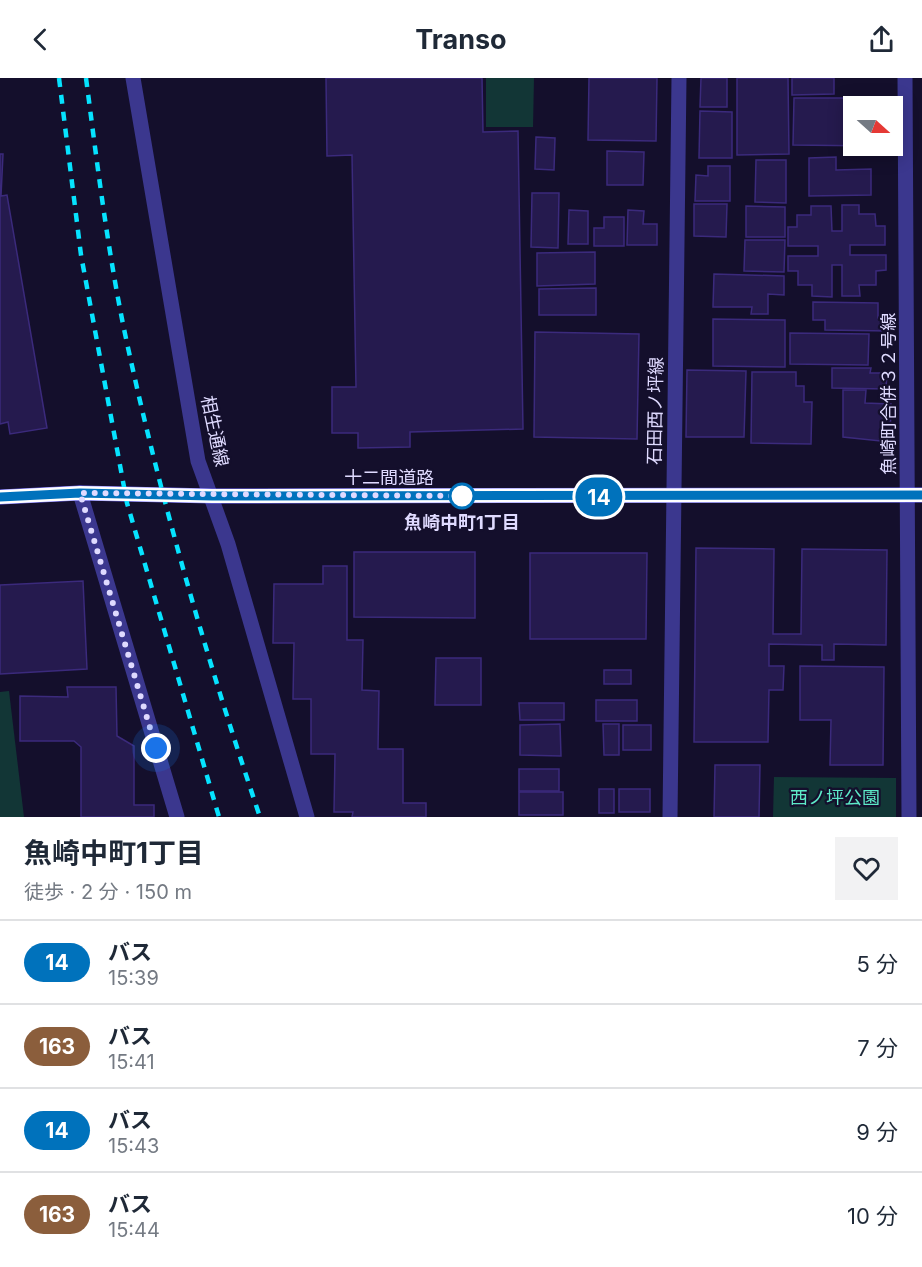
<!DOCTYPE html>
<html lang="ja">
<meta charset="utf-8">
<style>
body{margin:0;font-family:Inter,"Noto Sans JP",sans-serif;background:#f2f2f3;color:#1f2937;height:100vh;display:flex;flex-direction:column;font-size:22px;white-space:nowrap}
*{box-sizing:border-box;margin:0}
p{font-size:20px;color:#747a83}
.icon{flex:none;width:33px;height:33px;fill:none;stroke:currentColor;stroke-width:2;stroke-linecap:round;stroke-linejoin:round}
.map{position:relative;height:739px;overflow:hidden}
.sheet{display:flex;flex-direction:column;background:#fff;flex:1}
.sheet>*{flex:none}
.badge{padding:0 12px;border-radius:20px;font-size:21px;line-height:39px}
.needle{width:39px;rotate:111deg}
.controls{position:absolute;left:843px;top:18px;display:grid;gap:12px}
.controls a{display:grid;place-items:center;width:60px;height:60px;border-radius:0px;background:#fff;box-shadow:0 3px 15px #0003;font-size:30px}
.you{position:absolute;width:30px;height:30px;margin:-15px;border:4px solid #fff;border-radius:50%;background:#1a73e8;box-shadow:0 0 0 9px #1a73e833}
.map>.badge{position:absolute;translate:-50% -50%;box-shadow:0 0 0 3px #fff}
.round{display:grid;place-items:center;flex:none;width:63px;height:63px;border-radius:0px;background:#f2f2f3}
.headline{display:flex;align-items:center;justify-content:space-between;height:102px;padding:0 24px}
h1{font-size:28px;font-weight:700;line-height:45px}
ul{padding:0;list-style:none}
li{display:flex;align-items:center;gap:18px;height:84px;padding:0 24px;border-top:2px solid #e0e1e3}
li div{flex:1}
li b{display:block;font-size:22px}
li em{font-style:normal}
li .badge{min-width:66px;font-weight:700;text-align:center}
header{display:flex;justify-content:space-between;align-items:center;height:78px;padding:0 24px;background:#fff;font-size:27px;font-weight:700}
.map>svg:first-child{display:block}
</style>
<header><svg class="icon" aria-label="back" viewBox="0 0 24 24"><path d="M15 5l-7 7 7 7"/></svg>Transo<svg class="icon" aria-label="share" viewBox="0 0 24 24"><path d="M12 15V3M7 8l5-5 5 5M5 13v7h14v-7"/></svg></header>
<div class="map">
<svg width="922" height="739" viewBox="0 0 922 739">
<rect width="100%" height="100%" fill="#140f2c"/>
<!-- green -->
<g fill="#123636">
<polygon points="486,0 534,0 533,49 486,49"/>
<polygon points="9,613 24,739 0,739 0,614"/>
<polygon points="774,699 896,700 896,739 773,739"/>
</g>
<!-- building -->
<g fill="#251a4e" stroke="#3b2a7c" stroke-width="1.5">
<polygon points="326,0 482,0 483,54 518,53 523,351 410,354 410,369 358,370 358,355 332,355 332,309 356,309 352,77 327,78"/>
<polygon points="589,0 657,0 656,63 588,62"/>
<polygon points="701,0 727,0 727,29 700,29"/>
<polygon points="737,0 788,0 789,76 737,77"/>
<polygon points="792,0 834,0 834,16 792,17"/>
<polygon points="794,20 878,20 878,28 854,28 854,68 877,68 793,67"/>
<polygon points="700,33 732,34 732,80 699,80"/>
<polygon points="536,59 555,60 554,92 535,91"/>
<polygon points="607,73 644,74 643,107 607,107"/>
<polygon points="0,76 3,76 1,118 7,117 47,350 10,356 8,344 0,346"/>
<polygon points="836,79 836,92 871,91 871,117 809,118 809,80"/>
<polygon points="756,82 786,82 786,125 755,124"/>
<polygon points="708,88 730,88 730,123 695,123 696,97 708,98"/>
<polygon points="532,115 559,115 558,170 531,169"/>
<polygon points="694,126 727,126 726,159 694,158"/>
<polygon points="842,127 859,127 859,136 875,136 876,148 885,148 885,167 850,167 850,177 886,177 886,192 876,193 876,207 859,207 860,218 842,218 842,187 832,187 832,219 812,218 812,207 798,207 798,193 788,193 788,178 818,178 818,168 788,168 788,149 797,149 797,137 811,137 811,128 831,128 832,153 842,153"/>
<polygon points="746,128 785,129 785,159 746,159"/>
<polygon points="569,132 588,133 588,166 568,166"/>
<polygon points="628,132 644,133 643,146 657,146 657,167 627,167"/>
<polygon points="604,139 624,139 624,168 594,168 594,150 604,150"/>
<polygon points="745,162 785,162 784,194 744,193"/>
<polygon points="595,174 595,206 537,208 537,175"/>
<polygon points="714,196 784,198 784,217 768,216 768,236 751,236 752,229 713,229"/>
<polygon points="596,210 596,237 539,237 539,211"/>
<polygon points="813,224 878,225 878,240 889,241 889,253 825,252 825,242 813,242"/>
<polygon points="713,241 785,242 785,289 713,288"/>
<polygon points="535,254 639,256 637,361 534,359"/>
<polygon points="790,255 869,256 868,287 790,286"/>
<polygon points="832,290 871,290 870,295 887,295 886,311 832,310"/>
<polygon points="687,292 746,293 744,359 686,359"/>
<polygon points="752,294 796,294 796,308 804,308 804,324 812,324 811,366 751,365"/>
<polygon points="843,312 866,312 865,325 891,326 890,364 843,359"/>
<polygon points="696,470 774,471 773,556 801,556 802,471 887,472 886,567 834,566 834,582 822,582 822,567 769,566 769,588 784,588 783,612 769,612 768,664 694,664"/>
<polygon points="354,474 475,474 475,540 354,539"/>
<polygon points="530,475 647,475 646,561 530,561"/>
<polygon points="323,488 347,488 347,562 363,562 362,612 379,613 378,671 403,671 403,725 426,725 426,739 352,739 353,734 334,734 335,676 311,676 311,621 293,621 294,565 273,565 274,506 323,506"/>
<polygon points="83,503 87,591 0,596 0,507"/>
<polygon points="436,580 481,580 481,627 435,627"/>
<polygon points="800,588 884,589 883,687 830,687 831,642 800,642"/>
<rect x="604" y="592" width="27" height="14"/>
<polygon points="67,609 116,609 117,658 134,668 134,727 154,727 154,739 81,739 81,669 74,663 20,663 20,618 68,619"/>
<rect x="596" y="622" width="41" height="21"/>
<polygon points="519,625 564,625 564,642 520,642"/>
<polygon points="560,646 561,678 520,677 520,647"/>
<polygon points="603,646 619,646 619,677 604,677"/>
<rect x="623" y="647" width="28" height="25"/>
<polygon points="715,687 760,687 759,739 714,739"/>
<rect x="519" y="691" width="40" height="22"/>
<rect x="599" y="711" width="15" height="24"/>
<rect x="619" y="711" width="31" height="23"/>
<rect x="519" y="714" width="44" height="23"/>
</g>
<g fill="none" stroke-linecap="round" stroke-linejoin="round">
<!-- street -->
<g stroke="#3b378e" stroke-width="15">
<polyline points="133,0 198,383 228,466 307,739"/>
<polyline points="905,0 909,739"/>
<polyline points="80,415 177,739"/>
<polyline points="670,739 679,0"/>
</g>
<!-- secondary -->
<polyline stroke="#7671ff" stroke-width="15" points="0,419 80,415 212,418 922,417"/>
<!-- rail -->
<g stroke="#06e3ff" stroke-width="4.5" stroke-dasharray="9 8" stroke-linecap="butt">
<polyline points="59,0 81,177 127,425 219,739"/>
<path d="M86,0c11,84 21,168 38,251 35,165 82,328 136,488"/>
</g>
</g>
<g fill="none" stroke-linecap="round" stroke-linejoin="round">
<defs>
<polyline id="line" points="0,419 80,415 212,418 922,417"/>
</defs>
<!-- line casing -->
<use href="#line" stroke="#fff" stroke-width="14"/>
<!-- line -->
<use href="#line" stroke="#0072bc" stroke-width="9"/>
<!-- walk -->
<polyline stroke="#dfdaff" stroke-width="6" stroke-dasharray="0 10.8" points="156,670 80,415 462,418"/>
</g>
<!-- markers -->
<circle fill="#fff" stroke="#0072bc" stroke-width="3" cx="462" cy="418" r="12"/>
<g text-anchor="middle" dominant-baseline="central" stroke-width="4.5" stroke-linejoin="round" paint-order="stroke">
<!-- street labels -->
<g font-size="18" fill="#dfdaff" stroke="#140f2c">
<text transform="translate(888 316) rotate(-90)">魚崎町合併３２号線</text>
<text transform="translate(655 333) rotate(-89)">石田西ノ坪線</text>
<text transform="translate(215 353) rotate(78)">相生通線</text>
<text x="389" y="399">十二間道路</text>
</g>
<!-- stop labels -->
<g font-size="18" font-weight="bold" fill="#dfdaff" stroke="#140f2c">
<text x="462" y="444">魚崎中町1丁目</text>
</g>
<!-- park labels -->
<g font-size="18" fill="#5de9c7" stroke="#140f2c">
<text x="835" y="719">西ノ坪公園</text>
</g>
</g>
</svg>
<div class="controls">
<a><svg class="needle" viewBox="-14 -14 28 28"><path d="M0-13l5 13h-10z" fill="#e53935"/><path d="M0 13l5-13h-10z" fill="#747a83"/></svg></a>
</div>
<div class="you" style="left:156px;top:670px"></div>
<b class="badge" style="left:599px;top:419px;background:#0072bc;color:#fff">14</b>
</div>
<section class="sheet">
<div class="headline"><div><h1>魚崎中町1丁目</h1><p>徒歩 · 2 分 · 150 m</p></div><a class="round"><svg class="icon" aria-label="heart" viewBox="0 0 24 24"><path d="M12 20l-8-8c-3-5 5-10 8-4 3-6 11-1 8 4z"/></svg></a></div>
<ul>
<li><span class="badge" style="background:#0072bc;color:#fff">14</span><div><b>バス</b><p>15:39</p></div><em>5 分</em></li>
<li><span class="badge" style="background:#8b5e3c;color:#fff">163</span><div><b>バス</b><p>15:41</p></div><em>7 分</em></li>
<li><span class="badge" style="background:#0072bc;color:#fff">14</span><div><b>バス</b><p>15:43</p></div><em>9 分</em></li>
<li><span class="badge" style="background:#8b5e3c;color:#fff">163</span><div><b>バス</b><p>15:44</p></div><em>10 分</em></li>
</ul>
</section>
